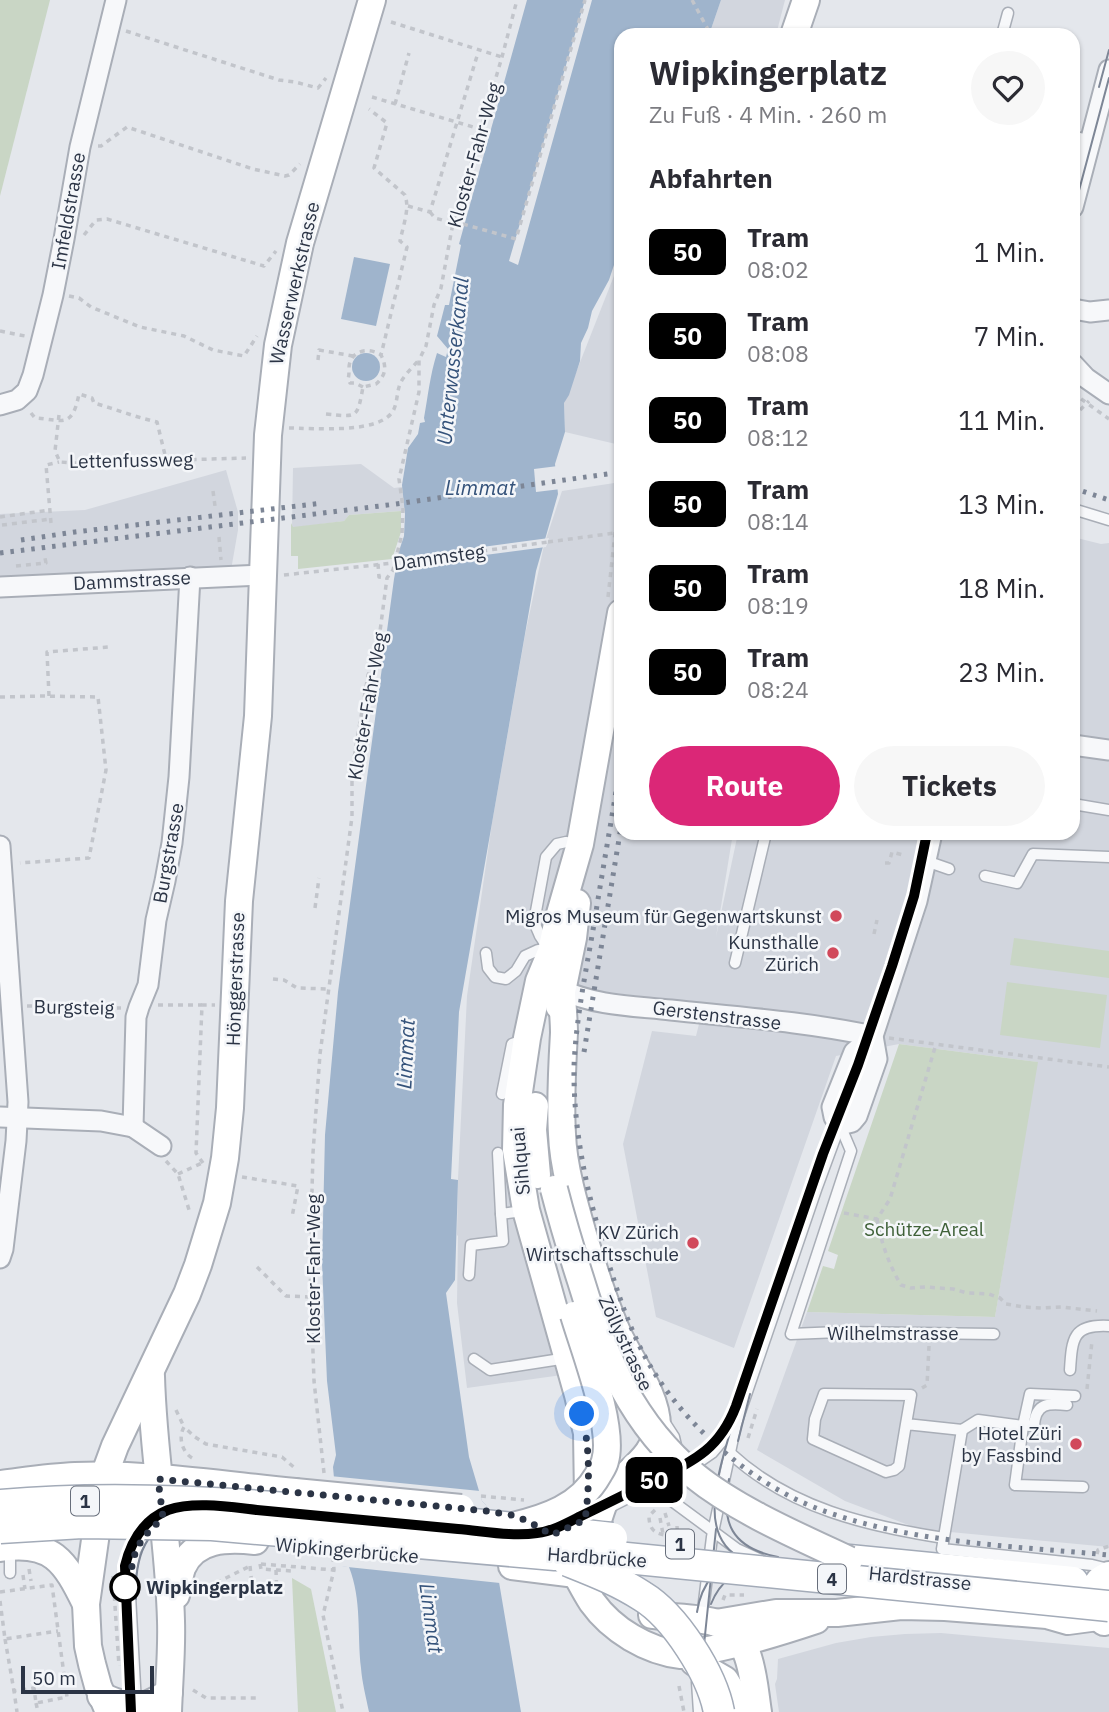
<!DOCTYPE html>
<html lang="de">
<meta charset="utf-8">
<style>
body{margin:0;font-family:"IBM Plex Sans",sans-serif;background:#f7f7f7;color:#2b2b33;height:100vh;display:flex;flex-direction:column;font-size:26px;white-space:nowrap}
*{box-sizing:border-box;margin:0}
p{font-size:23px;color:#7c7c81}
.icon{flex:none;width:38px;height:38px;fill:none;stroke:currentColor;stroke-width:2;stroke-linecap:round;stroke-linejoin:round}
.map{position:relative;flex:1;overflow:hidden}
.drawer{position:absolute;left:614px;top:28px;width:466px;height:812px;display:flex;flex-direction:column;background:#fff;border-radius:21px;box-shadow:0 2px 5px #0004}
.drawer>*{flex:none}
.badge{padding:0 14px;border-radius:10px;font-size:24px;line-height:46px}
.scale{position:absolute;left:21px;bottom:18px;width:133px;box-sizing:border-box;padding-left:7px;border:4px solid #2b3445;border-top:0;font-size:19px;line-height:24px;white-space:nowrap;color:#2b3445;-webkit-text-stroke:5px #f4f6f9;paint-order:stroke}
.you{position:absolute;width:35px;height:35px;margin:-18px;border:5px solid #fff;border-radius:50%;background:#1a73e8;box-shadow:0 0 0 10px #1a73e833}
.map>.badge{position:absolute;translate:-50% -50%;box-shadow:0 0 0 4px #fff}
h2{padding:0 35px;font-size:26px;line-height:63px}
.round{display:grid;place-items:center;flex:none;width:74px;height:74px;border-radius:37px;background:#f7f7f7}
.overview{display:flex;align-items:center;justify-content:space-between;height:119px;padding:0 35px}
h1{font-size:33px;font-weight:700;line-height:52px}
.primary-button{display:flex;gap:14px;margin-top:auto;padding:14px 35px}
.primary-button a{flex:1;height:80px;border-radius:42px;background:#db2777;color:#fff;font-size:28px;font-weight:700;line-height:80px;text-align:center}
.primary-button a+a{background:#f7f7f7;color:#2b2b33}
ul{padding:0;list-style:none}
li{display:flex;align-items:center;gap:21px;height:84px;padding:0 35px}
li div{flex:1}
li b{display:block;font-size:26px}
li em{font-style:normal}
li .badge{min-width:77px;font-weight:700;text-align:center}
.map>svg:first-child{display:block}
</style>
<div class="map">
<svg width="1109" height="1712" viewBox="0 0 1109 1712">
<rect width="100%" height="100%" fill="#e4e7ec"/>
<!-- built -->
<g fill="#d2d6de">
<polygon points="721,0 785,0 776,35 709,35"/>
<polygon points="621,258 621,442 620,445 565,432 564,403"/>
<polygon points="361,464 394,488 534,469 536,492 401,511 349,515 344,521 292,528 293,468"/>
<polygon points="226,470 238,512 238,530 231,570 0,581 0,514 85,510"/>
<polygon points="621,482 621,833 733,833 716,937 738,833 1073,833 1073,537 1101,544 1109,543 1109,1547 919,1529 845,1501 757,1450 807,1312 995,1317 1037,1062 899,1044 836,1056 734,1348 656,1317 623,1144 652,1031 696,1036 704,1004 598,991 524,1002 507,1102 562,1375 467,1388 457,1303 458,1236 457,1235 458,1179 467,996 492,823 525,635 544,545 562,491"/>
<polygon points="941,1633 1109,1648 1109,1712 779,1712 775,1684 777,1679 778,1659 836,1643 871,1637 905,1634"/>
</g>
<!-- green -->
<g fill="#c9d6c5">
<polygon points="0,0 50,0 0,196"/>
<polygon points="401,511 401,532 392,559 298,569 298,556 291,556 291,523 293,527 344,521 349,515"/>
<polygon points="1014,938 1109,951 1109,978 1010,965"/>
<polygon points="1007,982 1107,995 1100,1048 1000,1035"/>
<polygon points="899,1044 1038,1062 995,1317 807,1312 823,1266 834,1269 838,1255 828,1251"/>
<polygon points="292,1578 311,1589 336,1712 298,1712"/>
</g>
<!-- water -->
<g fill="#9fb4cc">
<path d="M527,0h58l-76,261 9,4 74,-265h129l-12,35h-88v209l-12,36 -17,31 -4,17 -7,15 -1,18 -11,34 -5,8 1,29 -10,32 3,30 -22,77 -77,441 -8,167 7,1 -3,100 -9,13 23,164 13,44 4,4 35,207h-152c-3,-15 -7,-30 -8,-44 -4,-34 1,-68 -12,-101l-7,-1 -9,-99 3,-12 -9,-74 -5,-118 3,-128 13,-143 56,-413 5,-28 5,-15 1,-22 -3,-29 6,-37 10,-14 2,-11 5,-1 -1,-4c4,-22 6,-43 13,-65l9,4 2,-8 -11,-13 8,-31h4l12,-60 -2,-1z"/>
<polygon points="354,257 390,264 376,326 341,319"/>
<circle cx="366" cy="367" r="14"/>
</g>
<!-- pier -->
<g fill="#e4e7ec">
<polygon points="558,466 561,489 536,492 534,469"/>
<polygon points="549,538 546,547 393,567 394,559"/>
<polygon points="330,1476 480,1491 482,1501 486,1505 500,1583 338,1566"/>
</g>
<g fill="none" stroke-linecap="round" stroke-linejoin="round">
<defs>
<g id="lane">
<polyline points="1002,35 1008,13"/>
<polyline points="1073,136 1090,141"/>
<polyline points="1073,509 1109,520"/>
<polyline points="1073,804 1109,810"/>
<polyline points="926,861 949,869"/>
<polyline points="985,876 1017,883 1033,854 1109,857"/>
<polyline points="548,948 540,936 534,922 546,857 557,844 566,842 580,844"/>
<polyline points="486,953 488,968 495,977 506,979 516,971 525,956 538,950 550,952"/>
<polyline points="735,963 766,833"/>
<polyline points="502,1094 512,1044 523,1040"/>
<polyline points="840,1125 851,1151 791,1334 839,1332 994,1334"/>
<polyline points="498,1153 501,1214 523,1211"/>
<polyline points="469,1275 471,1245 503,1241 501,1214"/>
<polyline points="474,1359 490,1370 567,1358"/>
<path d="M1070,1370c2,-32 3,-46 39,-44"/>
<path d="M1067,1405c-19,-2 -31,-2 -33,20l-11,1 7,-32 45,2"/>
<polyline points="663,1420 674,1437 677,1450"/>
<polyline points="906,1424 899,1466 894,1470 886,1472 813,1439 815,1419 824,1394 911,1395 906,1424 962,1430 978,1420 1023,1426 1015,1485 1083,1487"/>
<polyline points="962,1430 942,1549 1092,1565 1108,1569"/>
<path d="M730,1453c59,55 137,73 214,85"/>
<polyline points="629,1498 654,1496 672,1501 737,1549 761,1560"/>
<polyline points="610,1507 699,1462 712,1453 734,1427"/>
<polyline points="10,1573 10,1549"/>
<polyline points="702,1618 712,1537 736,1424 817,1187 870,1043"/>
<polyline points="697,1682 699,1712"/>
<polyline points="136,1704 130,1595 130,1576 135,1551 143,1536 150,1529"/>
</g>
<g id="street">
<polyline points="1073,207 1109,70"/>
<polyline points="1073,309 1090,312 1109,310"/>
<polyline points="1073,364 1086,378 1109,394"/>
<polyline points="0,405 17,400 27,391 33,375 53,295 64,239 80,147 116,0"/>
<polyline points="0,587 263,575"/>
<polyline points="1073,745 1109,750"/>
<polyline points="0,846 18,1102 16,1141 3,1249 0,1258"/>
<path d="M562,990c34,16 73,16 109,20 67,7 137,12 202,26"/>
<polyline points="873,1036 854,1052 832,1107 834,1117 840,1125 852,1122 857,1116 877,1059 873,1036 917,901 932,833"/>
<polyline points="0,1117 101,1121 133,1127 161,1146"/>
<polyline points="133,1127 136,1017 139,1007 148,985 156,920 165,881 172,843 179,777 190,577"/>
</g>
<g id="secondary">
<polyline points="794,35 806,0"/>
<polyline points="559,1006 573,938 577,903"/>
<polyline points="535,1106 533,1130 537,1175"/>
<path d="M151,1376c2,82 18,163 20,245 1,30 -2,61 -3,91"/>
<path d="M0,1484c25,-3 50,-7 75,-8 72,-3 148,9 220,16"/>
<path d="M0,1548c52,-8 65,13 86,56"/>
<polyline points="578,1554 588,1497 587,1433 578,1395 526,1210 516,1150 517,1105 527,1038 539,981 551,952 557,924 580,844 621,613"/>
<path d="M512,1566l64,8c5,-1 7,-1 10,-4 7,-7 5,-22 7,-31 3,-12 6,-24 11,-36 12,-28 53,-42 53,-77 0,-31 -26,-64 -39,-92 -14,-31 -24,-64 -34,-96 -9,-31 -21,-72 -22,-104 -2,-34 0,-67 2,-101 0,-14 -2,-29 -2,-43"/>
<path d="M576,1574c5,9 10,19 16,28 20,28 55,49 89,53 9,1 18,-3 27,-5 37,-7 72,-18 108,-30"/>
<path d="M176,1595c2,-8 3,-18 6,-27 12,-30 46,-30 73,-27"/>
<path d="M652,1615c20,3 46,2 65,8 36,12 36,58 41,89"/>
<path d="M1104,1622c-12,-8 -15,-30 -5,-41 2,-2 8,-5 10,-6"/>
<polyline points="716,1623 776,1613 837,1613 901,1606 945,1607 1047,1615 1068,1621 1098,1617"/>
<polyline points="694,1662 725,1680 734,1695 737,1712"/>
<path d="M101,1696c32,14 40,16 68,-4"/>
<polyline points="109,1712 98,1686 92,1664 88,1646 86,1604 104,1476 115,1446 187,1294 198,1265 217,1203 225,1158 230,1108 239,901 258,716 268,435 278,345 300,243 372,0"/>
</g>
<polyline id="primary" points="849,1560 1073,1582"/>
</defs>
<!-- lane casing -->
<use href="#lane" stroke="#a9aeb7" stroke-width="13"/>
<!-- street casing -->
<use href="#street" stroke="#a9aeb7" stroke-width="23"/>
<!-- secondary casing -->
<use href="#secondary" stroke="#a9aeb7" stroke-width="30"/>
<!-- primary casing -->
<use href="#primary" stroke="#a3abb8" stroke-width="33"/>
<!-- path -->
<g stroke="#c2c5cb" stroke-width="3.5" stroke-dasharray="5 5" stroke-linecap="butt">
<polyline points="692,0 711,35"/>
<polyline points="391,22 502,57"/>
<polyline points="126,31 279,80 295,82 318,88 326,78"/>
<polyline points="372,97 480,129"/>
<polyline points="395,104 409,53"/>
<polyline points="98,146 101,146 127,127 253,169 285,176 289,175 300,164"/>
<polyline points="408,206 430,212 477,56"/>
<polyline points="430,212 435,218 453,223"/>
<polyline points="463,224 516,239 585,0"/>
<polyline points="84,235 96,220 107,219 264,266 276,251"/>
<polyline points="69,296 79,298 91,307 140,327 184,336 213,350 244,356 257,336"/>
<polyline points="0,331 25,336"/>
<polyline points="318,360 319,350 353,356"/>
<path d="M363,387l-8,-4h-5l-2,-4c2,-6 0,-11 2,-17 5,-13 21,-14 31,-7"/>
<path d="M31,413l4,5c28,2 37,11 44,-24l13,4 2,5c21,6 41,14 63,19l9,37"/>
<path d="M326,414c32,3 31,5 37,-27l13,-3c10,-9 11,-17 5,-29l26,-108 -7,-6c3,-15 10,-32 5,-46l-31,-27 13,-45 -18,-14"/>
<polyline points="59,415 55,451 60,462 74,463 246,458"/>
<polyline points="1073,417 1089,401"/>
<path d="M289,428c23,0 94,7 105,-19 3,-7 3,-15 5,-22 2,-9 13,-19 19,-26"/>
<polyline points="213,491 215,506"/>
<polyline points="0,517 50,510"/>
<polyline points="51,523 46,465 59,462"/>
<polyline points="2,525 51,519"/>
<polyline points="219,537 221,560"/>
<polyline points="548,542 615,533"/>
<polyline points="378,564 379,577 387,578"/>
<polyline points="16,566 46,563 45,558"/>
<polyline points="284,575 393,563"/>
<polyline points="608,597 615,533 621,499"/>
<polyline points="49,696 47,652 109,647"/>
<polyline points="0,697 42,696 98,697 106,770 89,858 20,863"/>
<polyline points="885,863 889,863 892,852 903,855"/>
<polyline points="315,908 319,878"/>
<polyline points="874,934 877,920"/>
<polyline points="273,979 284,980 297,988 328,989"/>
<polyline points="158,1005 202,1005"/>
<polyline points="27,1006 121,1008"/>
<polyline points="889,1038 1109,1067"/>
<polyline points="166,1161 178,1174 190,1213"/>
<polyline points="203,1163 196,1153 202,1005 215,1005"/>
<polyline points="178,1174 202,1163"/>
<polyline points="242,1177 298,1186 292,1217"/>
<polyline points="844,1213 877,1219 890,1199 936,1044"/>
<path d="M877,1219c4,23 12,46 24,66l10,3 14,-1 28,2 14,4 22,1 11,4 6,6 18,3 17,1 20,-1 36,4"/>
<polyline points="257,1267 286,1296 311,1297"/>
<polyline points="922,1388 927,1385 929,1346"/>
<polyline points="1087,1389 1092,1341"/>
<polyline points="176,1410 184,1427"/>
<polyline points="748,1438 757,1409"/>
<path d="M192,1458c-10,-6 -14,-21 -8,-31l11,10 11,7 76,13 14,12"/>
<polyline points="324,1473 314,1381 310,1268 313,1153 320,1054 352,817 352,770 368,675 377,654 387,578 393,570 402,534 403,508 399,479 419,392 419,360 426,346 434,305 441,288 453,223 502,57 517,0"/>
<polyline points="481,1496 524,1500"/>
<path d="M655,1510l-6,6c0,20 13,18 29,21"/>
<polyline points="665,1513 669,1526"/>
<polyline points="660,1518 663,1534"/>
<polyline points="677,1526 678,1541"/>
<polyline points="1097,1554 1098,1550 1109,1546"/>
<polyline points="333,1557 334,1570 323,1615 343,1712"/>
<polyline points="260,1564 261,1569 292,1571 292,1567"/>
<polyline points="261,1564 334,1570"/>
<polyline points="250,1566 253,1595"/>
<polyline points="29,1569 31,1581"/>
<polyline points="276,1570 277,1598"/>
<polyline points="23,1575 25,1589"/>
<polyline points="113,1576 119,1666"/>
<polyline points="198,1589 204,1589 250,1566"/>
<polyline points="723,1600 725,1595 744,1595"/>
<polyline points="5,1639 14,1691"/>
<polyline points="679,1686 684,1712"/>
<polyline points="193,1690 206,1698 258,1698"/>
<polyline points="36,1703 38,1712"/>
</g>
<!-- lane -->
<use href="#lane" stroke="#f7f8fa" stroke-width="10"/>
<!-- street -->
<use href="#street" stroke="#f7f8fa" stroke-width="19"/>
<!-- secondary -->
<use href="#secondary" stroke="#fff" stroke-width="26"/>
<!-- primary -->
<use href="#primary" stroke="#fff" stroke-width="30"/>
<!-- tram -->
<g stroke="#7d8696" stroke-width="2">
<polyline points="1099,87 1109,50"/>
<polyline points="1073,213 1109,78"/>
<path d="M732,1425c-10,39 -39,111 11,134 16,7 36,8 53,10l313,30"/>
<polyline points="738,1441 750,1394"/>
<path d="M729,1479c-9,44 3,69 49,78"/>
<path d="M136,1599c-2,-47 12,-82 64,-84"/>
<path d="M711,1604c9,-23 26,-35 50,-37"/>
<path d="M697,1612c4,-27 21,-51 49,-56"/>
<path d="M131,1712l-1,-44 -5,-102 4,-17 12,-20 22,-16 23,-7 41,1 220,21 73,5h17l24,-7 130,-65c23,-14 36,-31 45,-55l87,-252 35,-89 34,-99 22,-70 13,-63"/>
<polyline points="703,1712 702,1664 716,1529"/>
</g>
<!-- rail -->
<g stroke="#7d8696" stroke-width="5" stroke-dasharray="3.5 7" stroke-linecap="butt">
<polyline points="1073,488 1109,500"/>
<polyline points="21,540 75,532 323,503"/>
<polyline points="0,553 396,504 621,472"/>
<path d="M621,761c-9,56 -19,113 -28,169 -8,46 -17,90 -19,136 -1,59 11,119 28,175 11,37 22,74 39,108 33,67 105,132 175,159 91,35 196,38 293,47"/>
<polyline points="584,1052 621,827"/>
</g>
<defs>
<g id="secondary-bridge">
<path d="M554,1189c8,31 17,61 27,92 23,76 51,143 114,195 42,34 105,61 154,84"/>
<polyline points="295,1492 461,1508"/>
<path d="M513,1526c33,-8 67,-19 85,-51 2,-4 6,-9 7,-14 10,-33 -21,-112 -31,-146"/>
</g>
<g id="primary-bridge">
<path d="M0,1505c124,-11 249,-1 373,10 80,7 159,14 239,23"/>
<polyline points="0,1528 82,1523 212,1525 555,1555 586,1554 1109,1606"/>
<path d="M568,1561c25,10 51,20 74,35 33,20 70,78 77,116"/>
</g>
</defs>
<!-- secondary-bridge casing -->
<use href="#secondary-bridge" stroke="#a9aeb7" stroke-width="30" stroke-linecap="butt"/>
<!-- primary-bridge casing -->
<use href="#primary-bridge" stroke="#a3abb8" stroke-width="33" stroke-linecap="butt"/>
<!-- path-bridge -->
<g stroke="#c2c5cb" stroke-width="3.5" stroke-dasharray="5 5" stroke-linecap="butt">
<polyline points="1073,393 1109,419"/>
<polyline points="393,563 548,542"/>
<polyline points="0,1592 52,1585 67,1697 36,1703 34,1688 14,1691 17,1712"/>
<polyline points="0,1601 5,1639 58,1631"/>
</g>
<!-- secondary-bridge -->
<use href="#secondary-bridge" stroke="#fff" stroke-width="26"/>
<!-- primary-bridge -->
<use href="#primary-bridge" stroke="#fff" stroke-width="30"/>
</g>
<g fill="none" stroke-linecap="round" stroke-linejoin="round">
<defs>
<path id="line" d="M131,1712l-6,-146c6,-25 18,-46 43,-56 26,-9 62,-3 89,0 67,6 134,13 201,19 25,2 55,8 79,4 16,-2 30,-10 44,-17 23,-11 45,-22 67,-33 42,-21 70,-30 88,-77l87,-252 35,-89 34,-99 22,-70 13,-63"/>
</defs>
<!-- line casing -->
<use href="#line" stroke="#fff" stroke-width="16"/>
<!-- line -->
<use href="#line" stroke="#000" stroke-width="10"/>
<!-- walk -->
<path stroke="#2b3445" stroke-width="7" stroke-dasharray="0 12.6" d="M125,1587l5,8c1,-38 3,-51 33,-77l-5,-39 329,32 24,4 17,6 24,14 33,-15c5,-35 5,-72 -3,-106"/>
</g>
<!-- markers -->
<g fill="#d1495b" stroke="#f4f6f9" stroke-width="2.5">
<circle cx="836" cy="916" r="7"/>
<circle cx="833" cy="953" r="7"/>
<circle cx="693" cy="1243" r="7"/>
<circle cx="1076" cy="1444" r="7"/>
</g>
<circle fill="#fff" stroke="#000" stroke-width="3.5" cx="125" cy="1587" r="14"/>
<g text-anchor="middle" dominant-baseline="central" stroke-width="5" stroke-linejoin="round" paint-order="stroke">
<!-- shield labels -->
<g fill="#f4f6f9" stroke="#676e7b" stroke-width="2">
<rect x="71" y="1486.5" width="28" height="29" rx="5"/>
<rect x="666" y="1529.5" width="28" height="29" rx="5"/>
<rect x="818" y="1564.5" width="28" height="29" rx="5"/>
</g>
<g font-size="18" font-weight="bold" fill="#2b3445">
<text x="85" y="1501">1</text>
<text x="680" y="1544">1</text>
<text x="832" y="1579">4</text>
</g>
<!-- street labels -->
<g font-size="19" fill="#2b3445" stroke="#f4f6f9">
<text transform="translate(474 155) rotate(-74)">Kloster-Fahr-Weg</text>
<text transform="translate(68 211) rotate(-80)">Imfeldstrasse</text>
<text transform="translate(294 283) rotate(-77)">Wasserwerkstrasse</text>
<text transform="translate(131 460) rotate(-1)">Lettenfussweg</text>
<text transform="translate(439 557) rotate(-8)">Dammsteg</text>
<text transform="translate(132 580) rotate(-3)">Dammstrasse</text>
<text transform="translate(367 706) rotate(-80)">Kloster-Fahr-Weg</text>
<text transform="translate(168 853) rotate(-80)">Burgstrasse</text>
<text transform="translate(235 979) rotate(-88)">Hönggerstrasse</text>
<text transform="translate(74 1007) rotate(1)">Burgsteig</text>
<text transform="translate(717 1015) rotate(7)">Gerstenstrasse</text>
<text transform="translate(520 1161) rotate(-95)">Sihlquai</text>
<text transform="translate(313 1269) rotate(-90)">Kloster-Fahr-Weg</text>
<text x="893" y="1333">Wilhelmstrasse</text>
<text transform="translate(626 1343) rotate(65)">Zöllystrasse</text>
<text transform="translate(347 1550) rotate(5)">Wipkingerbrücke</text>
<text transform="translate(597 1557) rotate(4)">Hardbrücke</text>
<text transform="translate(920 1578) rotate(6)">Hardstrasse</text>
</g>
<!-- poi labels -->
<g font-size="19" fill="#2b3445" stroke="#f4f6f9" text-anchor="end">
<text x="822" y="916">Migros Museum für Gegenwartskunst</text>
<text x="819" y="942">Kunsthalle<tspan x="819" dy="22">Zürich</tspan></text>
<text x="679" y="1232">KV Zürich<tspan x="679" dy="22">Wirtschaftsschule</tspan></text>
<text x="1062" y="1433">Hotel Züri<tspan x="1062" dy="22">by Fassbind</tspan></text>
</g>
<!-- park labels -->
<g font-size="19" fill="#3f6138" stroke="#f4f6f9">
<text x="924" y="1229">Schütze-Areal</text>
</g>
<!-- stop labels -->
<g font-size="19" font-weight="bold" fill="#2b3445" stroke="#f4f6f9" text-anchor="start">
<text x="146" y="1587">Wipkingerplatz</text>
</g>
<!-- water labels -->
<g font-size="21" font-style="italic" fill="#34527a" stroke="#f4f6f9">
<text transform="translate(452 361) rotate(-84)">Unterwasserkanal</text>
<text x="480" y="487">Limmat</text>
<text transform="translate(405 1054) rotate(-87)">Limmat</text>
<text transform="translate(432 1618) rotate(82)">Limmat</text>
</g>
</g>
</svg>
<div class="scale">50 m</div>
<div class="you" style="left:582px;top:1414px"></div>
<b class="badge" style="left:654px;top:1480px;background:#000;color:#fff">50</b>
<section class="drawer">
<div class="overview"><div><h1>Wipkingerplatz</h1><p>Zu Fuß · 4 Min. · 260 m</p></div><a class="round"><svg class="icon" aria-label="heart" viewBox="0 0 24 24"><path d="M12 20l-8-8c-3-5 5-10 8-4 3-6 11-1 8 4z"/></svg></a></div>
<h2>Abfahrten</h2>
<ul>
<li><span class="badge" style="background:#000;color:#fff">50</span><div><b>Tram</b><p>08:02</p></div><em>1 Min.</em></li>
<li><span class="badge" style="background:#000;color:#fff">50</span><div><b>Tram</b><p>08:08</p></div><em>7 Min.</em></li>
<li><span class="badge" style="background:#000;color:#fff">50</span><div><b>Tram</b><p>08:12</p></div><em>11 Min.</em></li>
<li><span class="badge" style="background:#000;color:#fff">50</span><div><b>Tram</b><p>08:14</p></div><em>13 Min.</em></li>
<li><span class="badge" style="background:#000;color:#fff">50</span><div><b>Tram</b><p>08:19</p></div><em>18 Min.</em></li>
<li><span class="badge" style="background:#000;color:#fff">50</span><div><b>Tram</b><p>08:24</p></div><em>23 Min.</em></li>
</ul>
<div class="primary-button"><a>Route</a><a>Tickets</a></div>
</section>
</div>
